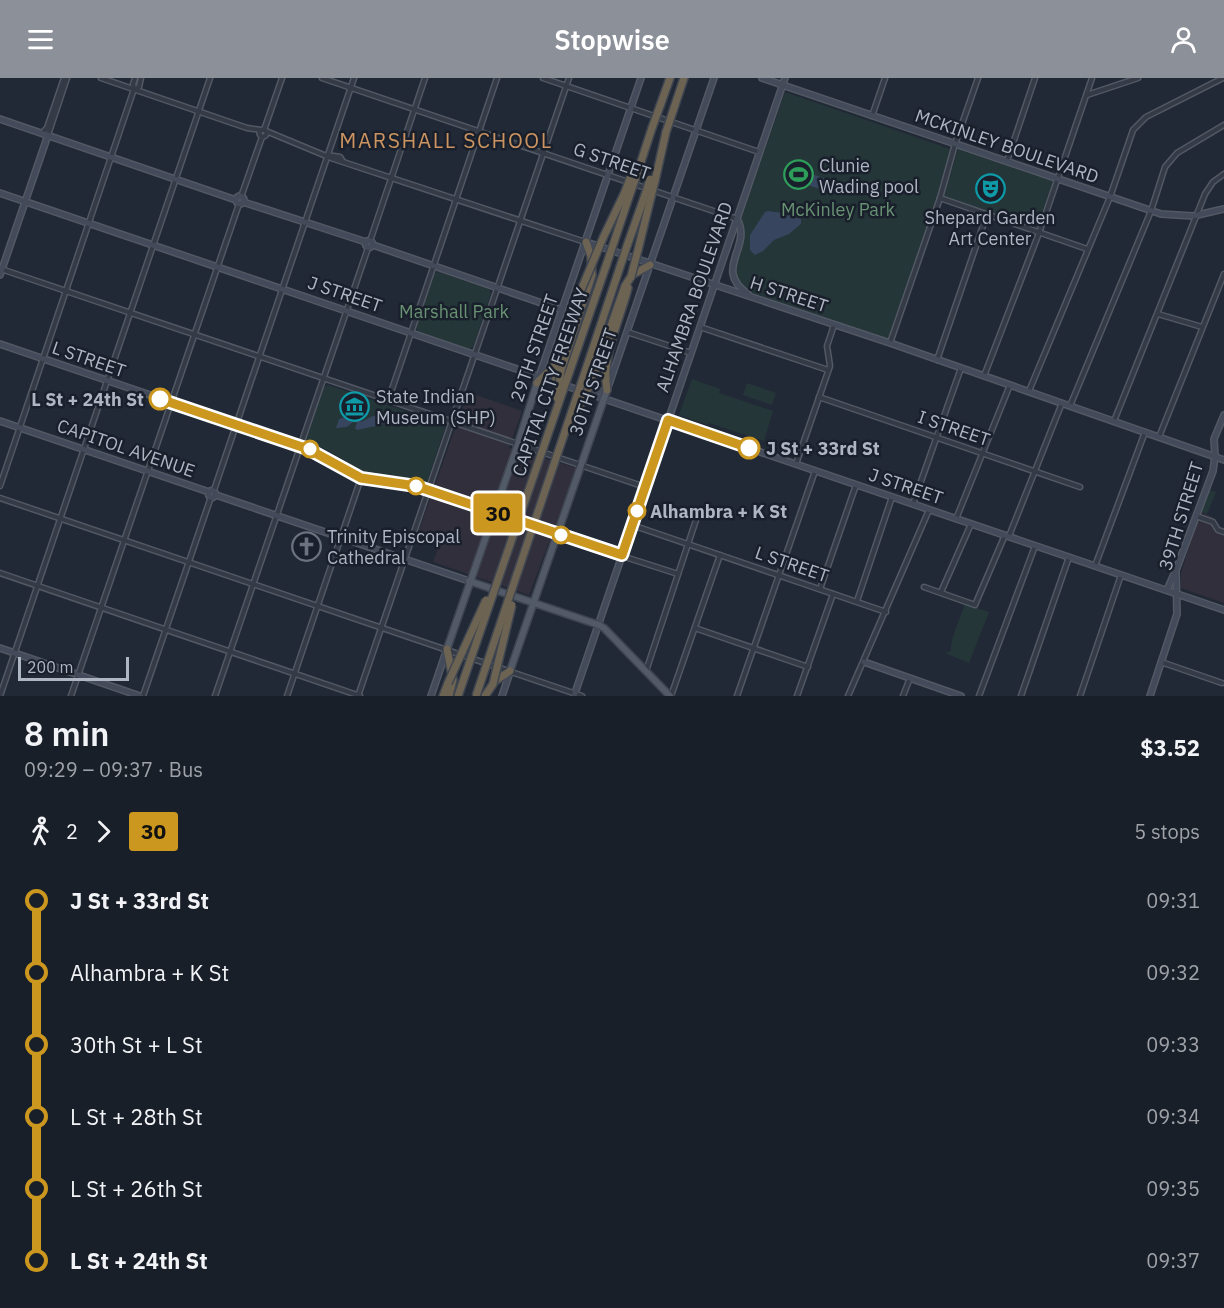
<!DOCTYPE html>
<meta charset="utf-8">
<style>
body{margin:0;font-family:"IBM Plex Sans",sans-serif;background:#222730;color:#f1f3f6;height:100vh;display:flex;flex-direction:column;font-size:22px;white-space:nowrap}
*{box-sizing:border-box;margin:0}
p{font-size:20px;color:#9fa2a8}
.icon{flex:none;width:33px;height:33px;fill:none;stroke:currentColor;stroke-width:2;stroke-linecap:round;stroke-linejoin:round}
.map{position:relative;height:618px;overflow:hidden}
.details{display:flex;flex-direction:column;background:#191f28;flex:1}
.details>*{flex:none}
.badge{padding:0 12px;border-radius:4px;font-size:21px;line-height:39px}
.scale{position:absolute;left:18px;bottom:15px;width:111px;box-sizing:border-box;padding-left:6px;border:3px solid #afb6c3;border-top:0;font-size:16px;line-height:21px;white-space:nowrap;color:#afb6c3;-webkit-text-stroke:4px #1a202b;paint-order:stroke}
.map>.badge{position:absolute;translate:-50% -50%;box-shadow:0 0 0 3px #fff}
.legs{display:flex;align-items:center;gap:9px;height:66px;padding:0 24px;font-size:20px}
.legs p{margin-inline-start:auto}
.headline{display:flex;align-items:center;justify-content:space-between;height:102px;padding:0 24px}
h1{font-size:33px;font-weight:600;line-height:45px}
ul{padding:0 24px;list-style:none}
li{display:flex;align-items:center;gap:21px;height:72px;font-size:22px}
li i{display:grid;place-items:center;width:9px;height:100%;margin:0 8px;background:currentColor}
li i::after{content:'';width:15px;height:15px;margin:-8px;border:4px solid;border-radius:50%;background:#191f28}
li p{margin-inline-start:auto}
li:first-child i{background:linear-gradient(#0000 50%,currentColor 0)}
li:last-child i{background:linear-gradient(currentColor 50%,#0000 0)}
header{display:flex;justify-content:space-between;align-items:center;height:78px;padding:0 24px;background:#8c9099;color:#fff;font-size:27px;font-weight:600}
.map>svg:first-child{display:block}
</style>
<header><svg class="icon" aria-label="menu" viewBox="0 0 24 24"><path d="M4 6h16M4 12h16M4 18h16"/></svg>Stopwise<svg class="icon" aria-label="person" viewBox="0 0 24 24"><circle cx="12" cy="8" r="4"/><path d="M4 21q1-7 8-7t8 7"/></svg></header>
<div class="map">
<svg width="1224" height="618" viewBox="0 0 1224 618">
<rect width="100%" height="100%" fill="#212936"/>
<!-- medical -->
<g fill="#312f3b">
<polygon points="468,314 522,333 509,370 577,390 529,517 433,484 441,462 418,455"/>
<polygon points="1200,434 1213,439 1218,448 1224,451 1224,525 1181,510 1181,495"/>
</g>
<!-- green -->
<g fill="#243638">
<path d="M785,14l165,57 -14,50 -47,137 -2,2 -137,-46c-26,-23 -10,-28 -6,-55 2,-7 -2,-12 -3,-18z"/>
<polygon points="958,71 1053,103 1037,150 944,118"/>
<polygon points="438,194 489,211 491,215 473,269 469,271 418,253 416,250 435,195"/>
<polygon points="692,301 720,311 719,315 773,333 764,363 709,345 708,347 679,337"/>
<polygon points="747,305 776,315 772,327 743,317"/>
<polygon points="328,307 446,347 427,404 424,406 419,404 419,402 406,401 404,399 379,397 363,393 323,370 307,366 306,363 324,309"/>
<polygon points="1209,412 1216,414 1207,436 1201,434"/>
<path d="M965,526l24,8 -20,51 -24,-10 6,-2c-1,-14 9,-31 14,-47z"/>
</g>
<!-- water -->
<g fill="#37465e">
<polygon points="806,94 832,103 829,114 802,105"/>
<polygon points="768,133 798,137 801,140 801,146 789,156 774,162 763,173 755,177 750,172 750,157 765,134"/>
<polygon points="350,337 357,337 361,344 373,338 381,338 385,341 385,345 381,347 357,352 355,350 357,345 354,343 347,349 336,350 339,341"/>
</g>
<g fill="none" stroke-linecap="round" stroke-linejoin="round">
<defs>
<g id="street">
<polyline points="101,0 247,50 261,52"/>
<polyline points="322,0 737,141"/>
<polyline points="543,0 759,74"/>
<polyline points="135,11 139,9 141,0"/>
<polyline points="1087,17 1138,0"/>
<polyline points="872,38 885,0"/>
<circle cx="263" cy="55" r="3.5"/>
<polyline points="264,52 282,0"/>
<polyline points="266,53 331,80 585,164"/>
<polyline points="42,55 47,50 64,0"/>
<polyline points="48,57 67,0"/>
<polyline points="327,77 340,79 342,82"/>
<polyline points="1007,83 1035,0"/>
<polyline points="241,119 262,59"/>
<polyline points="940,120 1087,171"/>
<polyline points="370,163 425,0"/>
<polyline points="1,191 645,409"/>
<polyline points="1158,236 1202,249"/>
<polyline points="700,249 828,292"/>
<polyline points="627,254 691,275"/>
<polyline points="890,265 940,120 955,66 978,0"/>
<polyline points="937,282 987,136"/>
<polyline points="984,298 1039,155 1092,0"/>
<polyline points="1029,313 1110,119 1133,52 1146,39 1223,0"/>
<polyline points="819,319 1080,409"/>
<polyline points="388,323 497,0"/>
<polyline points="1070,328 1151,133 1165,89 1177,75 1224,47"/>
<polyline points="1114,343 1205,116 1213,104 1224,96"/>
<polyline points="1159,359 1224,196"/>
<polyline points="796,386 830,288 827,268 834,247"/>
<polyline points="0,408 134,11 133,6 135,0"/>
<polyline points="214,412 354,0"/>
<polyline points="0,420 582,618"/>
<polyline points="913,426 961,290"/>
<polyline points="1196,438 1213,444 1218,452 1224,454"/>
<polyline points="956,441 1010,307"/>
<polyline points="632,447 886,534"/>
<polyline points="1009,458 1062,325"/>
<polyline points="622,478 678,496"/>
<polyline points="1095,488 1145,354"/>
<polyline points="0,495 360,618"/>
<polyline points="924,509 975,527 1005,457"/>
<polyline points="820,511 856,407"/>
<polyline points="941,514 971,446"/>
<polyline points="857,523 892,419"/>
<polyline points="695,550 808,589"/>
<polyline points="1161,584 1222,605"/>
<polyline points="646,593 696,442"/>
<polyline points="0,618 210,0"/>
<polyline points="71,618 239,126"/>
<polyline points="143,618 211,419"/>
<polyline points="215,618 368,170"/>
<polyline points="287,618 361,400"/>
<polyline points="358,618 569,0"/>
<polyline points="671,618 720,477"/>
<polyline points="737,618 815,393"/>
<polyline points="797,618 833,516"/>
<polyline points="848,618 929,432"/>
<polyline points="903,618 910,600"/>
<polyline points="979,618 1035,468"/>
<polyline points="1021,618 1069,479"/>
<polyline points="1080,618 1121,497"/>
</g>
<g id="secondary">
<polyline points="762,0 1161,136 1193,138 1224,131"/>
<polyline points="0,41 236,122"/>
<polyline points="0,115 1224,532"/>
<circle cx="240" cy="122" r="4"/>
<polyline points="243,124 366,164"/>
<path d="M737,141c16,28 -25,50 11,75"/>
<circle cx="369" cy="166" r="3.5"/>
<polyline points="586,164 890,265 1224,382"/>
<polyline points="373,167 562,232"/>
<polyline points="0,197 48,57"/>
<polyline points="0,266 306,370 361,400 416,408 622,477"/>
<polyline points="539,299 641,0"/>
<polyline points="586,315 607,312 714,0"/>
<polyline points="0,343 209,414"/>
<circle cx="212" cy="416" r="3.5"/>
<polyline points="216,417 469,503"/>
<polyline points="1167,512 1174,496"/>
<polyline points="0,570 140,618"/>
<polyline points="864,584 961,618"/>
<polyline points="431,618 447,571"/>
<polyline points="502,618 510,594"/>
<polyline points="574,618 785,0"/>
<polyline points="1150,618 1177,536 1176,492 1213,393 1215,378 1214,361 1224,337"/>
</g>
<g id="primary">
<polyline points="469,503 599,547 604,550 670,618"/>
<polyline points="447,571 518,366 538,302"/>
<polyline points="510,593 607,312"/>
</g>
<g id="highway">
<polyline points="660,28 670,0"/>
<polyline points="673,33 684,0"/>
<polyline points="637,96 652,50"/>
<polyline points="655,103 666,54"/>
<polyline points="603,160 625,114"/>
<polyline points="614,164 630,116"/>
<polyline points="627,168 644,120"/>
<polyline points="638,172 650,123"/>
<polyline points="561,293 592,197 591,178 586,164"/>
<polyline points="569,295 607,185"/>
<polyline points="583,300 620,189"/>
<polyline points="556,304 555,287 576,224"/>
<polyline points="537,305 553,289"/>
<polyline points="591,305 625,208 632,197 650,187"/>
<path d="M607,312c-6,-34 13,-70 21,-102"/>
<polyline points="447,571 453,602 449,618"/>
<polyline points="443,618 448,605"/>
<polyline points="485,618 495,603 510,593"/>
</g>
</defs>
<!-- street casing -->
<use href="#street" stroke="#525964" stroke-width="7"/>
<!-- secondary casing -->
<use href="#secondary" stroke="#525964" stroke-width="8"/>
<!-- primary casing -->
<use href="#primary" stroke="#3e4450" stroke-width="9"/>
<!-- highway casing -->
<use href="#highway" stroke="#3f4651" stroke-width="10"/>
<!-- street -->
<use href="#street" stroke="#343b46" stroke-width="4"/>
<!-- secondary -->
<use href="#secondary" stroke="#434a59" stroke-width="5"/>
<!-- primary -->
<use href="#primary" stroke="#525a67" stroke-width="6"/>
<!-- highway -->
<use href="#highway" stroke="#6c6352" stroke-width="7"/>
<defs>
<g id="highway-bridge">
<polyline points="652,50 660,28"/>
<polyline points="666,54 673,33"/>
<polyline points="625,114 632,95"/>
<polyline points="630,116 637,96"/>
<polyline points="644,120 650,101"/>
<polyline points="650,123 655,103"/>
<polyline points="607,185 614,164"/>
<polyline points="620,189 627,168"/>
<polyline points="631,199 638,172"/>
<polyline points="576,224 603,160"/>
<polyline points="557,320 561,293"/>
<polyline points="576,337 591,305"/>
<polyline points="448,605 486,522"/>
<polyline points="493,606 512,527"/>
<polyline points="458,618 569,295"/>
<polyline points="476,618 583,300"/>
</g>
</defs>
<!-- highway-bridge casing -->
<use href="#highway-bridge" stroke="#3f4651" stroke-width="10" stroke-linecap="butt"/>
<!-- highway-bridge -->
<use href="#highway-bridge" stroke="#6c6352" stroke-width="7"/>
</g>
<g fill="none" stroke-linecap="round" stroke-linejoin="round">
<defs>
<polyline id="line-1" points="160,321 308,371 361,400 416,408 622,477 668,342 749,370"/>
</defs>
<!-- line-1 casing -->
<use href="#line-1" stroke="#fff" stroke-width="14"/>
<!-- line-1 -->
<use href="#line-1" stroke="#cb971e" stroke-width="9"/>
</g>
<!-- icons -->
<defs>
<symbol id="stadium-ring" viewBox="-11 -11 22 22"><circle r="9.5" fill="#1a202b" stroke="#2e9e5b" stroke-width="1.5"/><path d="M0-5a6.5 5 0 1 0 0 10a6.5 5 0 1 0 0-10ZM-3.5-1.8h7v3.6h-7Z" fill="#2e9e5b"/></symbol>
<symbol id="theatre-ring" viewBox="-11 -11 22 22"><circle r="9.5" fill="#1a202b" stroke="#0f9aa8" stroke-width="1.5"/><path d="M-5-5.5Q0-4 5-5.5V0Q5 5 0 6Q-5 5-5 0ZM-3.3-2.5H-1v1.5H-3.3ZM1-2.5H3.3v1.5H1ZM-2.8 1Q0 5.5 2.8 1Z" fill="#0f9aa8"/></symbol>
<symbol id="museum-ring" viewBox="-11 -11 22 22"><circle r="9.5" fill="#1a202b" stroke="#0f9aa8" stroke-width="1.5"/><path d="M0-6L6-3V-2H-6V-3ZM-5-1h2V3h-2ZM-1-1h2V3h-2ZM3-1h2V3H3ZM-6 4H6V6H-6Z" fill="#0f9aa8"/></symbol>
<symbol id="church-ring" viewBox="-11 -11 22 22"><circle r="9.5" fill="#1a202b" stroke="#6b7280" stroke-width="1.5"/><path d="M-1.2-6h2.4v3.5h3.3v2.4h-3.3V6h-2.4V-.1h-3.3v-2.4h3.3Z" fill="#6b7280"/></symbol>
</defs>
<g fill-rule="evenodd">
<use href="#stadium-ring" x="782" y="80" width="33" height="33"/>
<use href="#theatre-ring" x="974" y="94" width="33" height="33"/>
<use href="#museum-ring" x="338" y="312" width="33" height="33"/>
<use href="#church-ring" x="290" y="452" width="33" height="33"/>
</g>
<!-- markers -->
<g fill="#fff" stroke="#cb971e" stroke-width="3">
<circle cx="160" cy="321" r="10"/>
<circle cx="749" cy="370" r="10"/>
<circle cx="310" cy="371" r="8"/>
<circle cx="416" cy="408" r="8"/>
<circle cx="637" cy="433" r="8"/>
<circle cx="561" cy="457" r="8"/>
</g>
<g text-anchor="middle" dominant-baseline="central" stroke-width="5" stroke-linejoin="round" paint-order="stroke">
<!-- street labels -->
<g font-size="18" fill="#afb6c3" stroke="#1a202b">
<text transform="translate(1007 68) rotate(19)">MCKINLEY BOULEVARD</text>
<text transform="translate(612 83) rotate(19)">G STREET</text>
<text transform="translate(345 216) rotate(19)">J STREET</text>
<text transform="translate(789 216) rotate(18)">H STREET</text>
<text transform="translate(694 219) rotate(-71)">ALHAMBRA BOULEVARD</text>
<text transform="translate(534 270) rotate(-71)">29TH STREET</text>
<text transform="translate(89 281) rotate(19)">L STREET</text>
<text transform="translate(550 304) rotate(-71)">CAPITAL CITY FREEWAY</text>
<text transform="translate(593 304) rotate(-71)">30TH STREET</text>
<text transform="translate(954 350) rotate(19)">I STREET</text>
<text transform="translate(126 370) rotate(19)">CAPITOL AVENUE</text>
<text transform="translate(906 408) rotate(19)">J STREET</text>
<text transform="translate(1181 438) rotate(-73)">39TH STREET</text>
<text transform="translate(792 486) rotate(19)">L STREET</text>
</g>
<!-- poi labels -->
<g font-size="18" fill="#afb6c3" stroke="#1a202b" text-anchor="start">
<text x="819" y="87">Clunie<tspan x="819" dy="21">Wading pool</tspan></text>
<text x="990" y="139" text-anchor="middle">Shepard Garden<tspan x="990" dy="21">Art Center</tspan></text>
<text x="376" y="318">State Indian<tspan x="376" dy="21">Museum (SHP)</tspan></text>
<text x="327" y="458">Trinity Episcopal<tspan x="327" dy="21">Cathedral</tspan></text>
</g>
<!-- park labels -->
<g font-size="18" fill="#689273" stroke="#1a202b">
<text x="838" y="131">McKinley Park</text>
<text x="454" y="233">Marshall Park</text>
</g>
<!-- stop labels -->
<g font-size="18" font-weight="bold" fill="#afb6c3" stroke="#1a202b" text-anchor="start">
<text x="144" y="321" text-anchor="end">L St + 24th St</text>
<text x="766" y="370">J St + 33rd St</text>
<text x="650" y="433">Alhambra + K St</text>
</g>
<!-- quarter labels -->
<g font-size="21" letter-spacing="1.5" fill="#cc9461" stroke="#1a202b">
<text x="446" y="62">MARSHALL SCHOOL</text>
</g>
</g>
</svg>
<div class="scale">200 m</div>
<b class="badge" style="left:498px;top:435px;background:#cb971e;color:#111">30</b>
</div>
<section class="details">
<div class="headline"><div><h1>8 min</h1><p>09:29 – 09:37 · Bus</p></div><b>$3.52</b></div>
<div class="legs"><svg class="icon" aria-label="walk" viewBox="0 0 24 24"><circle cx="13" cy="4" r="2"/><path d="M13 8l-2 6 4 7M11 14l-3 7M7 12l3-4h3l4 4"/></svg>2<svg class="icon" aria-label="forward" viewBox="0 0 24 24"><path d="M9 5l7 7-7 7"/></svg><b class="badge" style="background:#cb971e;color:#111">30</b><p>5 stops</p></div>
<ul>
<li><i style="color:#cb971e"></i><b>J St + 33rd St</b><p>09:31</p></li>
<li><i style="color:#cb971e"></i><span>Alhambra + K St</span><p>09:32</p></li>
<li><i style="color:#cb971e"></i><span>30th St + L St</span><p>09:33</p></li>
<li><i style="color:#cb971e"></i><span>L St + 28th St</span><p>09:34</p></li>
<li><i style="color:#cb971e"></i><span>L St + 26th St</span><p>09:35</p></li>
<li><i style="color:#cb971e"></i><b>L St + 24th St</b><p>09:37</p></li>
</ul>
</section>
